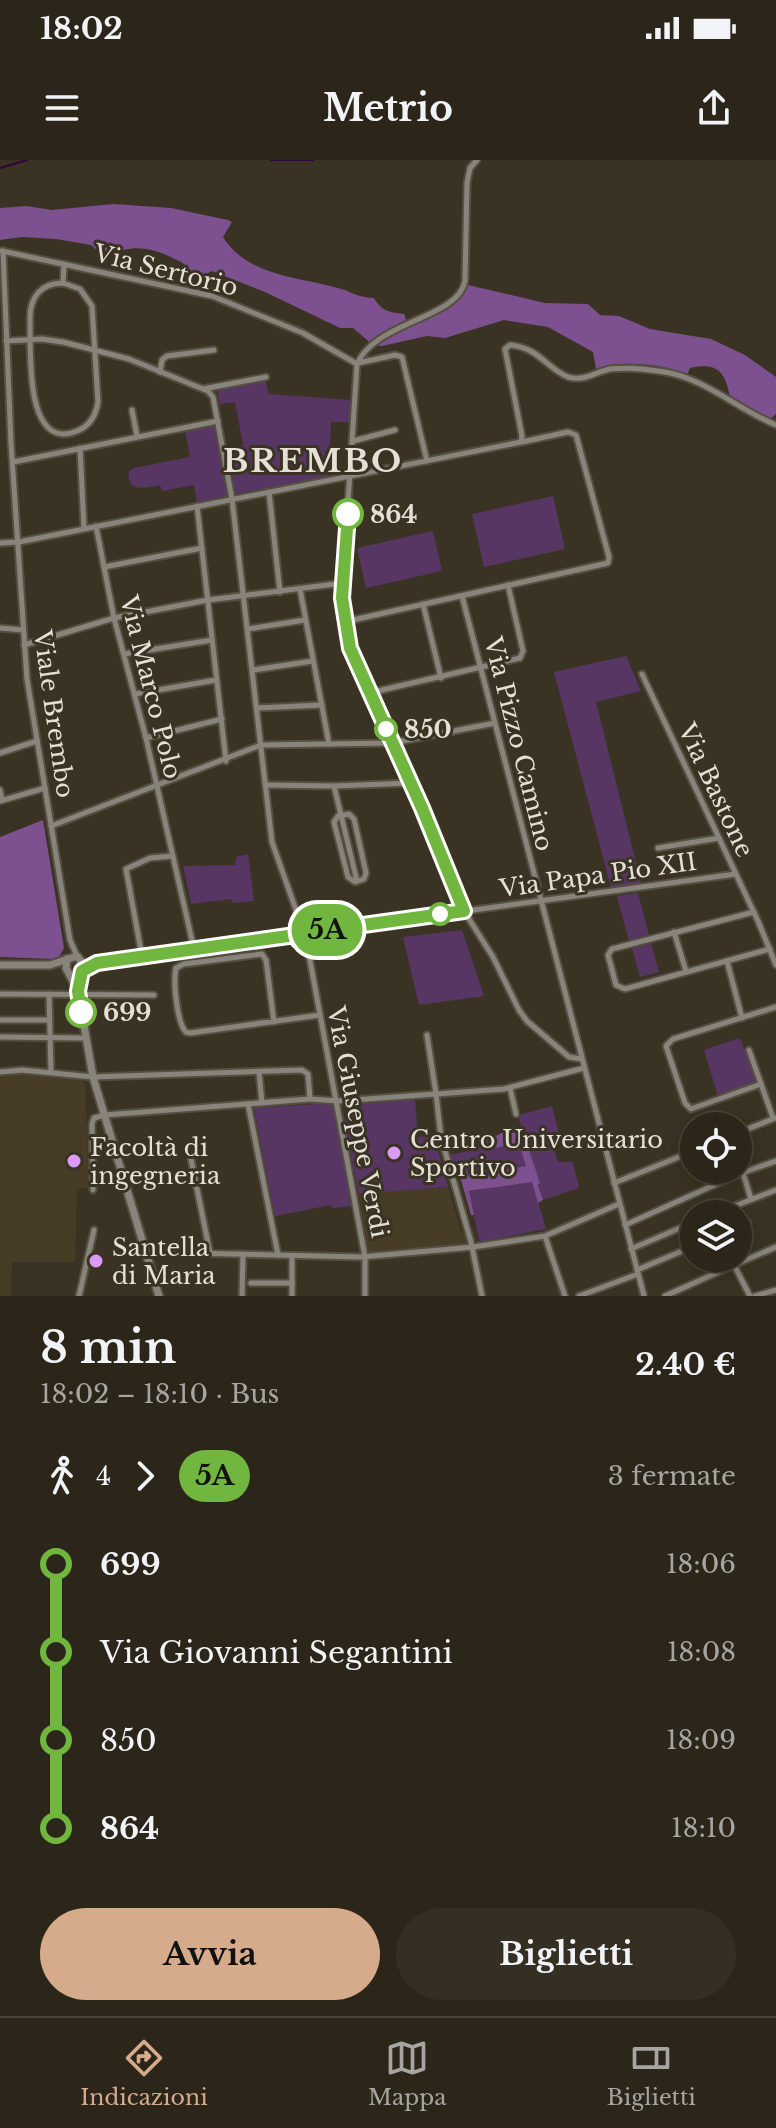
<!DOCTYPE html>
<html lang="it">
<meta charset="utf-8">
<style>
body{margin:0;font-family:"Libre Baskerville",serif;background:#342e23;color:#f1f3f6;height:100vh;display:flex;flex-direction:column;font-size:30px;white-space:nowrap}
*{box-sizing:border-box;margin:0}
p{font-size:26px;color:#a6a5a2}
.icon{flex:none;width:44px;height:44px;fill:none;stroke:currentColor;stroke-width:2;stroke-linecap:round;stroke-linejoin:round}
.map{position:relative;height:1136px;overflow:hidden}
.side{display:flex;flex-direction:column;background:#2c261a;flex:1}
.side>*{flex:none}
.badge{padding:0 16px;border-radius:26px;font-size:28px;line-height:52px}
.tools{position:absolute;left:680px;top:952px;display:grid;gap:16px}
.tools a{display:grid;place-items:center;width:72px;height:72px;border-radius:50%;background:#2c261a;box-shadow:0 4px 20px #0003,0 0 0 2px #484339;font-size:40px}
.map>.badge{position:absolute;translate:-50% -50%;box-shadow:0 0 0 4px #fff}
.legs{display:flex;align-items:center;gap:12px;height:88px;padding:0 40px;font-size:26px}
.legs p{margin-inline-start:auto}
.overview{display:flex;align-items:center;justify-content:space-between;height:136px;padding:0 40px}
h1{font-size:44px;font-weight:800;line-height:60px}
.button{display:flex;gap:16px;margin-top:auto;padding:16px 40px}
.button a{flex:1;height:92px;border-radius:48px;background:#d6ab8b;color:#111;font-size:32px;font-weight:800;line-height:92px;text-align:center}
.button a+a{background:#342e23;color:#f1f3f6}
ul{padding:0 40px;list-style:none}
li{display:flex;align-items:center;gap:28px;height:88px;font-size:30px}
li i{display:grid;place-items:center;width:12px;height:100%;margin:0 10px;background:currentColor}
li i::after{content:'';width:20px;height:20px;margin:-10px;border:6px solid;border-radius:50%;background:#2c261a}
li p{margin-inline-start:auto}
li:first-child i{background:linear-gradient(#0000 50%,currentColor 0)}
li:last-child i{background:linear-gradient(currentColor 50%,#0000 0)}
.status{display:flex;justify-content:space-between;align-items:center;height:56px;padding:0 40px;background:#2c261a;direction:ltr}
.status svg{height:22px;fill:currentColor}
header{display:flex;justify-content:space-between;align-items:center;height:104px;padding:0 40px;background:#2c261a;font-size:36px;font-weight:800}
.menu{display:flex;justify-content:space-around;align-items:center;height:112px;border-top:2px solid #484339;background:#2c261a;font-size:22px;color:#a6a5a2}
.menu a{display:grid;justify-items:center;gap:4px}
.menu .selected{color:#d6ab8b}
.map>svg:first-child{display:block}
</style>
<div class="status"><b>18:02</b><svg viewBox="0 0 49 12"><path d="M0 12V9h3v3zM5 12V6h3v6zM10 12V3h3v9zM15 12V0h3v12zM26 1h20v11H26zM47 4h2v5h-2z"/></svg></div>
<header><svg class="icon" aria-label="menu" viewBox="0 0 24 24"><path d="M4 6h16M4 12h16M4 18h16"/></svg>Metrio<svg class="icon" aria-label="share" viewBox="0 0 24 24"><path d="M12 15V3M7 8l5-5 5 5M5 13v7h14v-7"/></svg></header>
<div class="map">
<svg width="776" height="1136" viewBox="0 0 776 1136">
<rect width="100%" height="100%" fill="#3a3323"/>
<!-- built -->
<g fill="#473c26">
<polygon points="11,913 82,921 85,925 89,1028 77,1028 75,1102 12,1102 11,1136 0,1136 0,914"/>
<polygon points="448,1027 461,1072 465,1071 467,1086 369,1094 359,1034"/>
</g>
<!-- green -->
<g fill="#573664">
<polygon points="265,220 269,234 351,240 350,262 331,262 329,317 235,334 228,289 243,285 235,242 220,244 217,229"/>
<path d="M215,264l14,72 -32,7 -3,-18 -32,6 -2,-6c-15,3 -34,8 -31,-14l5,-3 56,-11 -5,-27z"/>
<polygon points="553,336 565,389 484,407 472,354"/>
<polygon points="433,371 442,411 366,428 357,388"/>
<polygon points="626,496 641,531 596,542 641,723 611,728 554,512"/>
<polygon points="248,694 254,741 232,743 232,739 191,744 183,706 235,705 236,697"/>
<polygon points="638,733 649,775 629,781 617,736"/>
<polygon points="462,770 484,836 419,845 403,777"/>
<polygon points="651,783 659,812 640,817 632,788"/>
<polygon points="740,878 757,922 718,936 704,890"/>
<polygon points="415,938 418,977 434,975 448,1027 359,1034 344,960 351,950 349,943"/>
<polygon points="333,943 351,1046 332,1048 331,1045 275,1056 254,948"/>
<polygon points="552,946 561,982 553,985 558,1002 573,1002 579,1028 543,1040 518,955"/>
<path d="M497,974l-8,6 5,8 25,-5 8,23c-26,5 -50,11 -73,5l-5,-16 29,-6v-11z"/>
<polygon points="532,1021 546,1069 480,1082 468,1032"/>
</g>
<!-- forest -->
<g fill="#7d5090">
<path d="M113,44l58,4 57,12 4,2 -9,15c24,39 76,40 115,51 15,4 17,9 36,10 8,14 16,14 30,16l4,11c22,-9 49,-17 60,-40l77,18 43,1 12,11 19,1 31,13 61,10 34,16 31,22v37l-7,6 -39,-23c-5,-25 -12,-35 -40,-29l-3,7c-23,-12 -66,-15 -91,-6l-3,-17 -45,-25 -44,-7 -59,18 -18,-2 -45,10 -9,-1 -20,-17h-13l-75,-36 -53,-21c-5,3 -12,5 -18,2 -6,-2 -9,-10 -15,-12 -25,-13 -48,-19 -73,-3l-15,-13 -35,-6 -34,-2 -22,3v-32l26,-2 26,4z"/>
<polygon points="43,660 64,788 59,797 53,799 0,797 0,677"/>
<polygon points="514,966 521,966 540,1023 538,1025 543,1040 538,1043 532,1022 469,1031 474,1055 471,1055 459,1013 472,1012 480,1015 526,1006 519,983 494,988 489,980"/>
</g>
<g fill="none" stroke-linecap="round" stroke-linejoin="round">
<!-- stream -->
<g stroke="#300240" stroke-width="2">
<polyline points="271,0 313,0"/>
<polyline points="0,8 27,0"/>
</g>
<defs>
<g id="minor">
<path d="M477,0l-7,8 -3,15 -2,98c-7,38 -88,39 -108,83l-15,231 1,23 9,36 75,165 37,92 29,46 26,53 8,11 42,36 13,2"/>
<polyline points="2,91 212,136 303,173 357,204"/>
<polyline points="3,91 11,283 27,519 70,780 77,796"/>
<path d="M63,123l17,6 12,17 6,96c-2,13 -8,24 -21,29 -54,22 -46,-85 -47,-113 0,-21 11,-35 33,-35z"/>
<polyline points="63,123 64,104"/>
<polyline points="6,181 42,179 63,182 129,199 208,231 213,237 232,339 272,682 296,750 306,764"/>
<polyline points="358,203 395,195 402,197 427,301"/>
<polyline points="160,212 162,200 167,196 214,190"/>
<polyline points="203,229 266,217"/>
<polyline points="132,250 137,276"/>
<polyline points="353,281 395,270"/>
<polyline points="80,288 84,368"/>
<polyline points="13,302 218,261"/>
<polyline points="269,332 280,432"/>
<polyline points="197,346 226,601"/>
<polyline points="96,366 114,458 146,578 194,789"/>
<path d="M0,383l19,-1 502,-100 1,-6 -17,-87 5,-4c30,3 37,24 58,32 16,5 27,-5 42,-8 17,-2 38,0 55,3 41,7 74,38 111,53"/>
<polyline points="104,407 202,388"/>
<polyline points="300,429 329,584"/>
<polyline points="462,436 644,1136"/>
<polyline points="423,444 441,518"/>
<polyline points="344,462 608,403 609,397 576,275 568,272 522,282"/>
<polyline points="0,468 23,470"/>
<polyline points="248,469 305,460"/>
<polyline points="24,485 114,458 208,440 343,423"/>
<polyline points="124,494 212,480"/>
<polyline points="253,510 313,501"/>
<polyline points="642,514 758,761 776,805"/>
<polyline points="369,533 520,498 523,491 508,425"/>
<polyline points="135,534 216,520"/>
<polyline points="257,548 322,545"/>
<polyline points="146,578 222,559"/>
<polyline points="0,593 37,581"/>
<polyline points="266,625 334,626 411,623"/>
<polyline points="334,626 357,721"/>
<polyline points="0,630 2,640"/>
<polyline points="0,641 45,628"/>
<polygon points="349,654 354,659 366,713 364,719 355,722 348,717 334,662 338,656"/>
<polyline points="51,666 261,585 392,583 495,563"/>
<polyline points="658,688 719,678"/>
<polyline points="754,752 612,789 608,795 616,825 625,829 770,789"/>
<polyline points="313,772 736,714"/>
<polyline points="674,772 686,811"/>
<polyline points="295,775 296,769 303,764 310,766 313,772"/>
<polyline points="295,775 298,780 304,782 310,780 313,772"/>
<polyline points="310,780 309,795 365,1097 365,1136"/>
<polyline points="142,796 126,709 150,698 173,696"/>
<polyline points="727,801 742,858"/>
<polyline points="83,808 97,803 295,775"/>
<polyline points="0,834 154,835"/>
<polyline points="49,834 51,912"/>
<polyline points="0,860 49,860"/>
<path d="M274,862l-8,-62 -4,-6 -78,10 -8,4c-3,14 1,55 10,64l4,1 130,-18"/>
<polyline points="427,875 436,934 504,929 584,908"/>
<polyline points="0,877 84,878"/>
<polyline points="749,890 773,958"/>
<polyline points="0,912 22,910 93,917 302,910 308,914 310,939 339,941 436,934 441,977 471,1082 482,1136"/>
<polyline points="259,912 262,943"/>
<polyline points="761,924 691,949 685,943 666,886 673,879 776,847"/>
<polyline points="510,928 516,954"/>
<polyline points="248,944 278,1095"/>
<polyline points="738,973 775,958"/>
<polyline points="191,999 210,1093"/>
<polyline points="743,1013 751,1039"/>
<polyline points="614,1023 694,991"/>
<polyline points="93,1030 92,964 94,958 105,955 310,939"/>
<polyline points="714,1054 776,1030"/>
<polyline points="625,1065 739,1014 776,1001"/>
<polyline points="738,1067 748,1063"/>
<polyline points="545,1076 565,1136"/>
<polyline points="631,1089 694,1062"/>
<polyline points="146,1092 361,1097 473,1087 545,1076 619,1044"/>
<polyline points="734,1105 776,1087"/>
<polyline points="637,1110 694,1086"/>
<polyline points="251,1123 292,1123"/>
<polyline points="79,1136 94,1070"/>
<polyline points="242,1136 243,1094"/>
<polyline points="292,1136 292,1096"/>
<polyline points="579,1136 638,1114"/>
<polyline points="665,1136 734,1105 750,1136"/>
<polyline points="755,1136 776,1130"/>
</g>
<g id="tertiary">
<polyline points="67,799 66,808 78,831 93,917 159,1136"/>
<polyline points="0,805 50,805 77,796 84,805 79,829"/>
</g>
</defs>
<!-- minor casing -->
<use href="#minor" stroke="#554f40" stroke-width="9"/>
<!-- tertiary casing -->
<use href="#tertiary" stroke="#554f40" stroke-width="11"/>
<!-- minor -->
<use href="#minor" stroke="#88847c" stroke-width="5"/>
<!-- tertiary -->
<use href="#tertiary" stroke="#88847c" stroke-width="7"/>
</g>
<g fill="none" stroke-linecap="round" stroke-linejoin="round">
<defs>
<polyline id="line-1" points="81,852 78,831 82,811 97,803 295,775 298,780 304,782 312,778 313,772 464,751 422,648 350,488 342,438 348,354"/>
</defs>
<!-- line-1 casing -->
<use href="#line-1" stroke="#fff" stroke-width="18"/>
<!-- line-1 -->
<use href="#line-1" stroke="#71b73f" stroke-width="12"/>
</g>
<!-- markers -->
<g fill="#fff" stroke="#71b73f" stroke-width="4">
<circle cx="348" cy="354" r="14"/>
<circle cx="386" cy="569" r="10"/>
<circle cx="440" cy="754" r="10"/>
<circle cx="81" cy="852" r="14"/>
</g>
<g fill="#da9af6" stroke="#3a3323" stroke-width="3">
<circle cx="394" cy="993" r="8"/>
<circle cx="74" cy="1001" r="8"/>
<circle cx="96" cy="1101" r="8"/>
</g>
<g text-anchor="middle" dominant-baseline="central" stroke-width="6" stroke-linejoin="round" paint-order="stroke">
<!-- street labels -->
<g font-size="24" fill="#e4e0d6" stroke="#3a3323">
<text transform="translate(166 110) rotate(14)">Via Sertorio</text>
<text transform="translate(151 527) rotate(76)">Via Marco Polo</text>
<text transform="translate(54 554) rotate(82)">Viale Brembo</text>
<text transform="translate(519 584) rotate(76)">Via Pizzo Camino</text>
<text transform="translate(716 630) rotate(65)">Via Bastone</text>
<text transform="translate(598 715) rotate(-8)">Via Papa Pio XII</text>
<text transform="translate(358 962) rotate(79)">Via Giuseppe Verdi</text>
</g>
<!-- stop labels -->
<g font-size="24" font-weight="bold" fill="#e4e0d6" stroke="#3a3323" text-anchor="start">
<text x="370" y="354">864</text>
<text x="404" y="569">850</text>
<text x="103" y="852">699</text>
</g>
<!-- poi labels -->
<g font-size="24" fill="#e4e0d6" stroke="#3a3323" text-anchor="start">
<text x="410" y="979">Centro Universitario<tspan x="410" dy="28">Sportivo</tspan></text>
<text x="90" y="987">Facoltà di<tspan x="90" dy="28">ingegneria</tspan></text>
<text x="112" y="1087">Santella<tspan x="112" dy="28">di Maria</tspan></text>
</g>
<!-- district labels -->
<g font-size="32" font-weight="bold" letter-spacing="2" fill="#e4e0d6" stroke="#3a3323">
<text x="313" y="301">BREMBO</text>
</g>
</g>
</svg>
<div class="tools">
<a><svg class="icon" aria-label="locate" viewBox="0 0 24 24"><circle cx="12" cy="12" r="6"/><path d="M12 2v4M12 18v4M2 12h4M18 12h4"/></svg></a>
<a><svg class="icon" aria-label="layers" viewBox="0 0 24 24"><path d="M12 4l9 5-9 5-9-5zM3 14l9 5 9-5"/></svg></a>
</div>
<b class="badge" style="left:327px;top:770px;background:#71b73f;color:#111">5A</b>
</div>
<section class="side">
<div class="overview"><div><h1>8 min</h1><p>18:02 – 18:10 · Bus</p></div><b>2.40 €</b></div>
<div class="legs"><svg class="icon" aria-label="walk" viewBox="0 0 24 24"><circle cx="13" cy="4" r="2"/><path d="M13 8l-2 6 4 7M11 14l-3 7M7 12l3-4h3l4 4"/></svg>4<svg class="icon" aria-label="forward" viewBox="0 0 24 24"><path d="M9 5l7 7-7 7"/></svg><b class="badge" style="background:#71b73f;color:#111">5A</b><p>3 fermate</p></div>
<ul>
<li><i style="color:#71b73f"></i><b>699</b><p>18:06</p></li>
<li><i style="color:#71b73f"></i><span>Via Giovanni Segantini</span><p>18:08</p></li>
<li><i style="color:#71b73f"></i><span>850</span><p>18:09</p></li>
<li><i style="color:#71b73f"></i><b>864</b><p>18:10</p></li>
</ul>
<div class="button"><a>Avvia</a><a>Biglietti</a></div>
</section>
<nav class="menu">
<a class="selected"><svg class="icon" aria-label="directions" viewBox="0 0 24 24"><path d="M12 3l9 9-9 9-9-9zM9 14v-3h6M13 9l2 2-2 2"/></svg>Indicazioni</a>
<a><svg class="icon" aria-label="map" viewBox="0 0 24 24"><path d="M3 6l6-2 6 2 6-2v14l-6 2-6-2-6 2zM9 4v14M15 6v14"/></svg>Mappa</a>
<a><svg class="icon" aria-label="tickets" viewBox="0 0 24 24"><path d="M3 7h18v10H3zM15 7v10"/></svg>Biglietti</a>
</nav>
